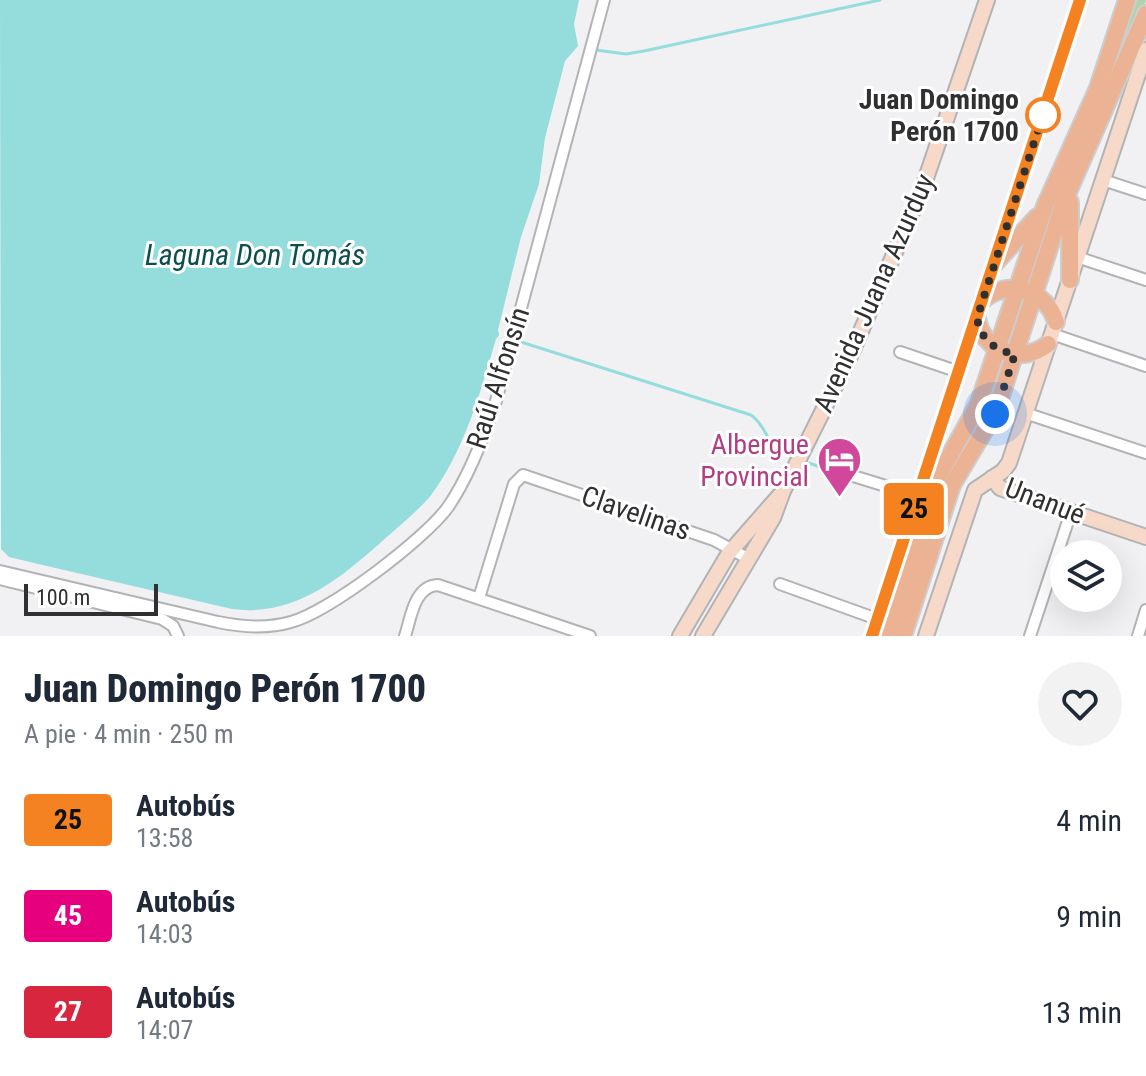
<!DOCTYPE html>
<html lang="es">
<meta charset="utf-8">
<style>
body{margin:0;font-family:"Roboto Condensed",sans-serif;background:#f2f2f3;color:#1f2937;height:100vh;display:flex;flex-direction:column;font-size:30px;white-space:nowrap}
*{box-sizing:border-box;margin:0}
p{font-size:26px;color:#747a83}
.icon{flex:none;width:44px;height:44px;fill:none;stroke:currentColor;stroke-width:2;stroke-linecap:round;stroke-linejoin:round}
.map{position:relative;height:636px;overflow:hidden}
.side{display:flex;flex-direction:column;background:#fff;flex:1}
.side>*{flex:none}
.badge{padding:0 16px;border-radius:6px;font-size:28px;line-height:52px}
.tools{position:absolute;left:1050px;top:540px;display:grid;gap:16px}
.tools a{display:grid;place-items:center;width:72px;height:72px;border-radius:50%;background:#fff;box-shadow:0 8px 32px #0002;font-size:40px}
.scale{position:absolute;left:24px;bottom:20px;width:134px;box-sizing:border-box;padding-left:8px;border:4px solid #303031;border-top:0;font-size:22px;line-height:28px;white-space:nowrap;color:#303031;-webkit-text-stroke:6px #fff;paint-order:stroke}
.you{position:absolute;width:40px;height:40px;margin:-20px;border:6px solid #fff;border-radius:50%;background:#1a73e8;box-shadow:0 0 0 12px #1a73e833}
.map>.badge{position:absolute;translate:-50% -50%;box-shadow:0 0 0 4px #fff}
.round{display:grid;place-items:center;flex:none;width:84px;height:84px;border-radius:42px;background:#f2f2f3}
.head{display:flex;align-items:center;justify-content:space-between;height:136px;padding:0 24px}
h1{font-size:38px;font-weight:800;line-height:60px}
ul{padding:0;list-style:none}
li{display:flex;align-items:center;gap:24px;height:96px;padding:0 24px}
li div{flex:1}
li b{display:block;font-size:30px}
li em{font-style:normal}
li .badge{min-width:88px;font-weight:700;text-align:center}
.map>svg:first-child{display:block}
</style>
<div class="map">
<svg width="1146" height="636" viewBox="0 0 1146 636">
<rect width="100%" height="100%" fill="#f1f1f4"/>
<!-- green -->
<polygon fill="#b0d3aa" points="1132,0 1146,0 1142,15 1033,286 1024,286 1051,202"/>
<!-- water -->
<path fill="#95dcdc" d="M0,0h579l-5,24 4,22 -13,15 -20,77 -6,46 -18,53 -23,93 1,5 -3,4c-16,55 -32,113 -67,159 -16,17 -33,31 -50,46 -43,38 -87,73 -147,65l-198,-46 -25,-6 -8,-8z"/>
<g fill="none" stroke-linecap="round" stroke-linejoin="round">
<!-- stream -->
<g stroke="#95dcdc" stroke-width="3">
<polyline points="596,50 626,54 644,51 880,0"/>
<path d="M521,342l230,73c18,13 13,30 37,40"/>
<polyline points="809,463 842,475"/>
</g>
<defs>
<g id="street">
<polyline points="1103,180 1146,194"/>
<polyline points="1077,257 1146,280"/>
<polyline points="1052,334 1146,366"/>
<polyline points="900,352 959,372"/>
<polyline points="1025,413 1146,453"/>
<polyline points="850,475 918,496"/>
<path d="M0,571l218,51c24,5 49,7 73,0 38,-10 134,-83 157,-115 20,-29 37,-73 48,-106l108,-401"/>
<polyline points="0,579 162,619 173,626 178,636"/>
<polyline points="780,584 877,619"/>
<polyline points="479,598 514,484 523,475 714,540 749,559"/>
<path d="M405,636c6,-18 9,-50 33,-51l152,51"/>
<polyline points="872,636 1080,0"/>
<polyline points="1030,636 1071,512"/>
<polyline points="1138,636 1146,610"/>
</g>
<g id="secondary">
<polyline points="992,478 1000,488 1146,537"/>
<polyline points="680,636 729,553 780,495"/>
<polyline points="703,636 773,518 783,491 852,352 923,187 987,0"/>
<polyline points="926,636 975,490 1003,471 1009,463 1146,50"/>
</g>
<g id="primary">
<polyline points="995,263 1037,217"/>
<polyline points="1070,280 1070,202"/>
<path d="M983,300c24,-22 64,-10 73,22"/>
<path d="M977,318c5,34 45,47 71,26"/>
<polyline points="888,636 937,479 979,403 1045,206 1098,88 1127,0"/>
<polyline points="903,636 952,485 996,411 1065,199 1146,14"/>
</g>
</defs>
<!-- street casing -->
<use href="#street" stroke="#b2b3b5" stroke-width="14"/>
<!-- secondary casing -->
<use href="#secondary" stroke="#b2b3b5" stroke-width="18"/>
<!-- primary casing -->
<use href="#primary" stroke="#cdcdce" stroke-width="20"/>
<!-- street -->
<use href="#street" stroke="#fff" stroke-width="10"/>
<!-- secondary -->
<use href="#secondary" stroke="#f6d9c9" stroke-width="14"/>
<!-- primary -->
<use href="#primary" stroke="#ecb294" stroke-width="16"/>
</g>
<g fill="none" stroke-linecap="round" stroke-linejoin="round">
<defs>
<polyline id="line" points="872,636 1080,0"/>
</defs>
<!-- line casing -->
<use href="#line" stroke="#fff" stroke-width="18"/>
<!-- line -->
<use href="#line" stroke="#f58220" stroke-width="12"/>
<!-- walk -->
<path stroke="#303031" stroke-width="8" stroke-dasharray="0 14.4" d="M995,414l20,-60c-21,-4 -34,-14 -38,-36l66,-203"/>
</g>
<!-- icons -->
<defs>
<symbol id="hotel-pin" viewBox="-11 -11 22 30"><path d="M0 17L-7.5 6A9.5 9.5 0 1 1 7.5 6Z" fill="#d1479c" stroke="#fff"/><path d="M-6-4.5h1.5V1H6V5H4.5V3h-9V5H-6ZM-4 0a1.8 1.8 0 1 1 3.6 0ZM.5 0V-2.5h3Q6-2.5 6 0Z" fill="#fff"/></symbol>
</defs>
<g fill-rule="evenodd">
<use href="#hotel-pin" x="814" y="434" width="51" height="69"/>
</g>
<!-- markers -->
<circle fill="#fff" stroke="#f58220" stroke-width="4" cx="1043" cy="115" r="16"/>
<g text-anchor="middle" dominant-baseline="central" stroke-width="6" stroke-linejoin="round" paint-order="stroke">
<!-- stop labels -->
<g font-size="28" font-weight="bold" fill="#303031" stroke="#fff" text-anchor="end">
<text x="1019" y="99">Juan Domingo<tspan x="1019" dy="32">Perón 1700</tspan></text>
</g>
<!-- street labels -->
<g font-size="28" fill="#303031" stroke="#fff">
<text transform="translate(874 293) rotate(-66)">Avenida Juana Azurduy</text>
<text transform="translate(498 378) rotate(-72)">Raúl Alfonsín</text>
<text transform="translate(1045 501) rotate(21)">Unanué</text>
<text transform="translate(636 513) rotate(19)">Clavelinas</text>
</g>
<!-- hotel labels -->
<g font-size="28" fill="#b23c85" stroke="#fff" text-anchor="end">
<text x="809" y="444">Albergue<tspan x="809" dy="32">Provincial</tspan></text>
</g>
<!-- water labels -->
<g font-size="30" font-style="italic" fill="#0d4e4e" stroke="#fff">
<text x="255" y="254">Laguna Don Tomás</text>
</g>
</g>
</svg>
<div class="tools">
<a><svg class="icon" aria-label="layers" viewBox="0 0 24 24"><path d="M12 4l9 5-9 5-9-5zM3 14l9 5 9-5"/></svg></a>
</div>
<div class="scale">100 m</div>
<div class="you" style="left:995px;top:414px"></div>
<b class="badge" style="left:914px;top:509px;background:#f58220;color:#111">25</b>
</div>
<section class="side">
<div class="head"><div><h1>Juan Domingo Perón 1700</h1><p>A pie · 4 min · 250 m</p></div><a class="round"><svg class="icon" aria-label="heart" viewBox="0 0 24 24"><path d="M12 20l-8-8c-3-5 5-10 8-4 3-6 11-1 8 4z"/></svg></a></div>
<ul>
<li><span class="badge" style="background:#f58220;color:#111">25</span><div><b>Autobús</b><p>13:58</p></div><em>4 min</em></li>
<li><span class="badge" style="background:#e6007e;color:#fff">45</span><div><b>Autobús</b><p>14:03</p></div><em>9 min</em></li>
<li><span class="badge" style="background:#d7263d;color:#fff">27</span><div><b>Autobús</b><p>14:07</p></div><em>13 min</em></li>
</ul>
</section>
